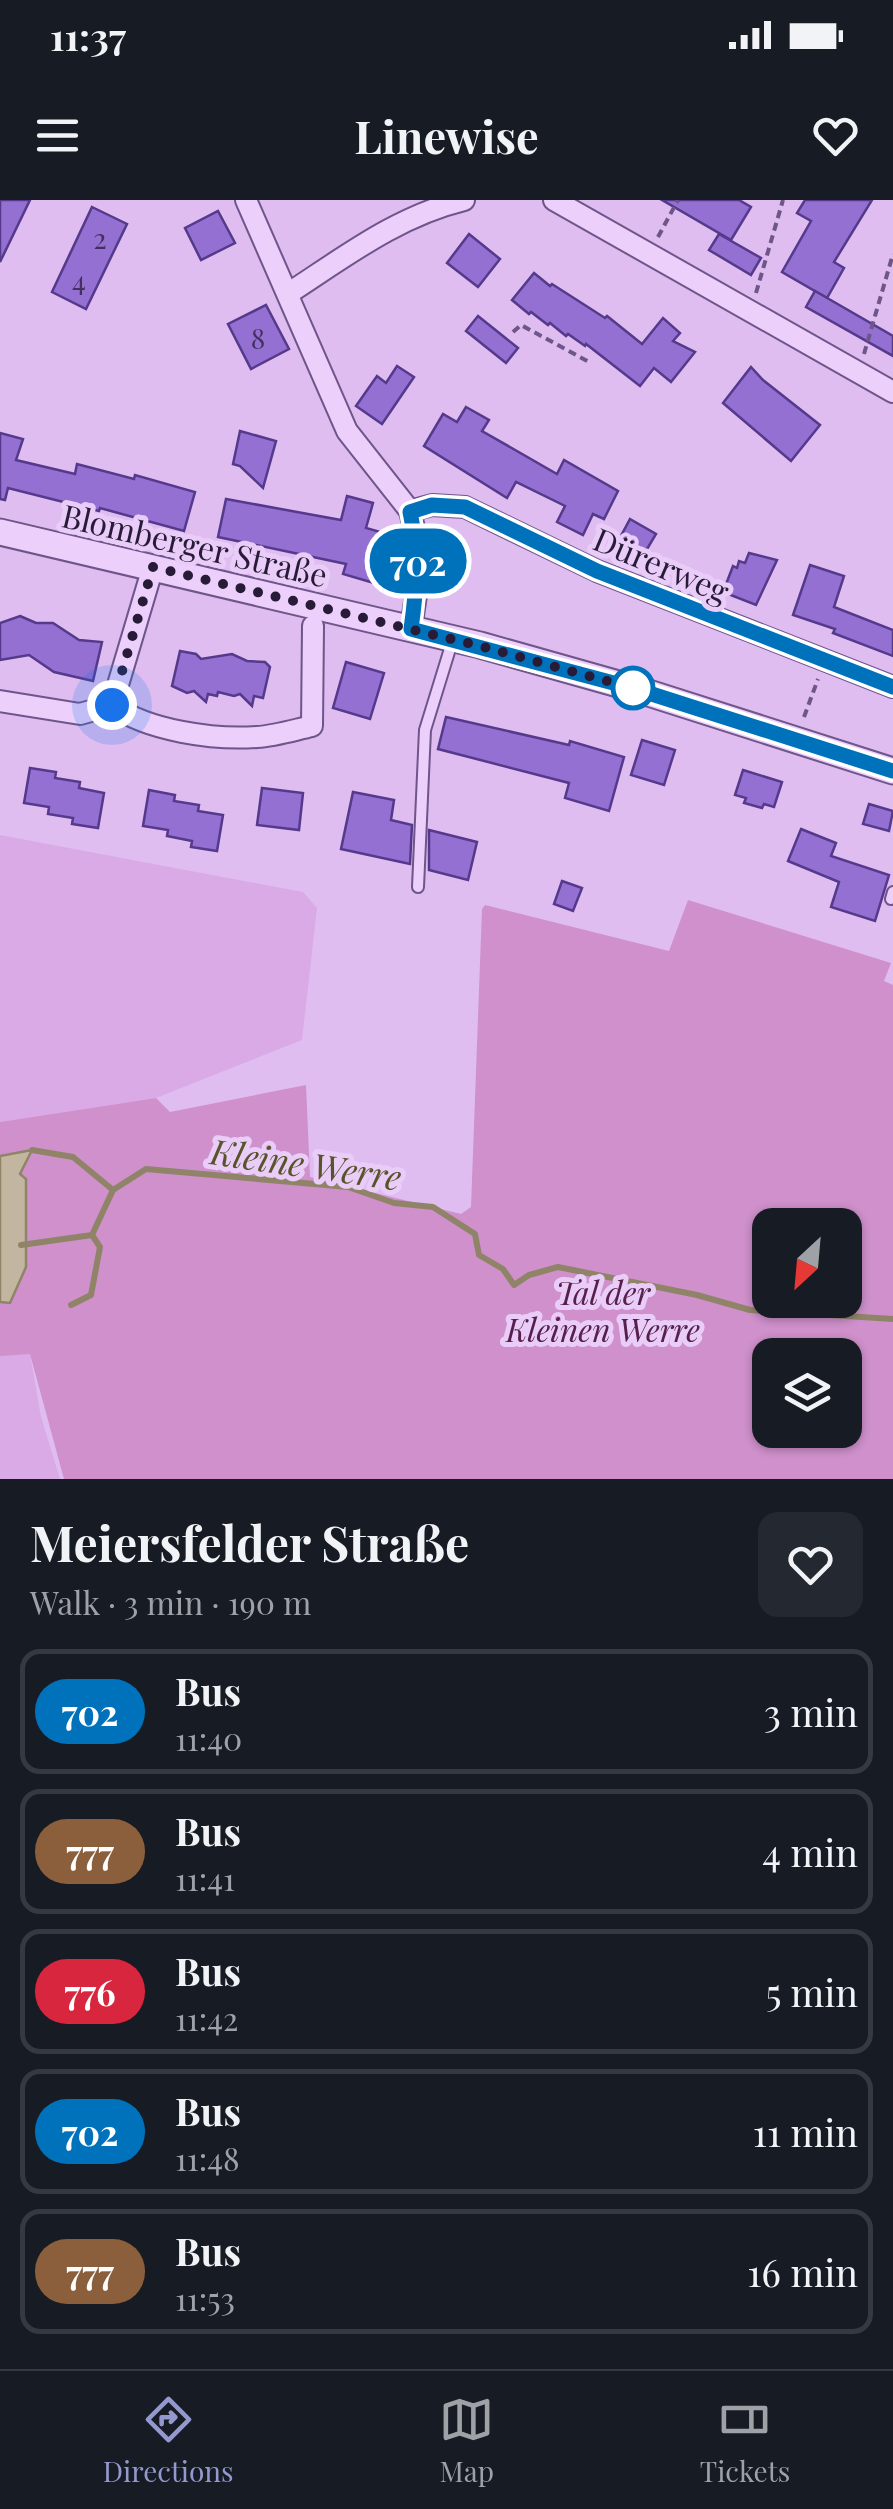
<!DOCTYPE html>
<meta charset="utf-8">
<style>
body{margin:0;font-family:"Playfair Display",serif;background:#242831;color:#f1f3f6;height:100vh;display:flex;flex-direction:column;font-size:38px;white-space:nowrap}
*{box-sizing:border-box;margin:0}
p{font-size:32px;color:#9ea1a6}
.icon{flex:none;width:55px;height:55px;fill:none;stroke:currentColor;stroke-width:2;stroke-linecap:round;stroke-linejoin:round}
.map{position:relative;height:1279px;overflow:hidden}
.sheet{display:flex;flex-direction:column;background:#171b24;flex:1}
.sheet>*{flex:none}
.badge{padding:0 20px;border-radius:32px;font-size:35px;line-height:65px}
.needle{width:65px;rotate:206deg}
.fabs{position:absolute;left:752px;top:1008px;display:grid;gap:20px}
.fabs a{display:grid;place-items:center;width:110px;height:110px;border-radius:20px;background:#171b24;box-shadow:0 2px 8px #0004;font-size:50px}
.you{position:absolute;width:50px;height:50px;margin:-25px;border:8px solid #fff;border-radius:50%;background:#1a73e8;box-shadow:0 0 0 15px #1a73e833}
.map>.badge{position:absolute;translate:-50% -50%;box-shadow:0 0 0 5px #fff}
.round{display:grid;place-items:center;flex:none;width:105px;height:105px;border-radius:20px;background:#242831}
.overview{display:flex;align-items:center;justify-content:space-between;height:170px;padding:0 30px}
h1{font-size:48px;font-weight:700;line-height:75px}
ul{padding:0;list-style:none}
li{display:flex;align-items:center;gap:30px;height:125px;margin:0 20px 15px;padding:0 10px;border:5px solid #363941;border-radius:20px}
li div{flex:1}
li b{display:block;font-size:38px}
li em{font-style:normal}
li .badge{min-width:110px;font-weight:700;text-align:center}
.status{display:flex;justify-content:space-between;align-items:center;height:70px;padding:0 50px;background:#171b24;direction:ltr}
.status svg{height:28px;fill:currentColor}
header{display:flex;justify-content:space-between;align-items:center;height:130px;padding:0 30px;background:#171b24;font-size:45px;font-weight:700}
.menu{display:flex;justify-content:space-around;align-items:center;height:140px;border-top:2px solid #363941;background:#171b24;font-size:28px;color:#9ea1a6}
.menu a{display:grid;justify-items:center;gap:5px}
.menu .current{color:#9398ce}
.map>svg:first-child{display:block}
</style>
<div class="status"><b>11:37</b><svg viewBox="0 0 49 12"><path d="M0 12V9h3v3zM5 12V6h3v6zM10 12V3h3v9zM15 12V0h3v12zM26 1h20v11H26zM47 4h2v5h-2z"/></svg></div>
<header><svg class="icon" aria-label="menu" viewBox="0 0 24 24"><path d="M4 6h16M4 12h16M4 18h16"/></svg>Linewise<svg class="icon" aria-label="heart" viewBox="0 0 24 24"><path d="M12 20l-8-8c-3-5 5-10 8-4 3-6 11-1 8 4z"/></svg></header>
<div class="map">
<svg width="893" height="1279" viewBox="0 0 893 1279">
<rect width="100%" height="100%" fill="#dfbdf1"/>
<!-- farmland -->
<g fill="#daaae7">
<polygon points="0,635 303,692 317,708 302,840 156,898 0,922"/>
<polygon points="30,1154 41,1217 60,1279 0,1279 0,1155"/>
</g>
<!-- green -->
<path fill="#cf90cb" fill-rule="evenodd" d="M688,700l203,63 -7,18 9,4v494h-829l-34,-125 -30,2v-234l156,-24 14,14 136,-27 4,92 151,37 10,-7 11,-298 3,-4 184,46zM770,1025h75v75h-75zM770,1155h75v75h-75z"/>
<!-- water -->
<polygon fill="#c2b6a1" stroke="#908468" stroke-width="2.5" points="32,950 20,974 26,979 26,1067 10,1103 0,1102 0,956"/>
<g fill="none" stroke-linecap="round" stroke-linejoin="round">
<!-- stream -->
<g stroke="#908468" stroke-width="6">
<polyline points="32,950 73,957 113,990"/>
<polyline points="21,1045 92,1035 113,990 146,969 348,987 394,1003 433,1007 475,1034 479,1055 503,1069 514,1085 529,1075 558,1067 697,1095 750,1110 893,1119"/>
<polyline points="71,1105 91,1095 100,1047 92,1035"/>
</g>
</g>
<!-- building -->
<g fill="#9370d2" stroke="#55398b" stroke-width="2.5">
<polygon points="0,0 30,0 0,62"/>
<polygon points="662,0 739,0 751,7 731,40"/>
<polygon points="805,0 872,0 834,62 844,68 827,98 782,72 811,21 797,13"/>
<polygon points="92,7 127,24 86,109 52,92"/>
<polygon points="218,11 235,43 201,60 185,28"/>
<polygon points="469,34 500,59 478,87 447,63"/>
<polygon points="719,34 761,58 751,75 709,50"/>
<polygon points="534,73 550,86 552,84 605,118 607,116 642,144 663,118 680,133 673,141 695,152 671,182 654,168 640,186 586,144 585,146 568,134 566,136 550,123 548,125 531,112 529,114 512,100"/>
<polygon points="815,91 893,136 893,156 806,107"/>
<polygon points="266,105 289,149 251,169 228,124"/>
<polygon points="478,116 518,148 506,163 466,131"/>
<polygon points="397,166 414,177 382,224 356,206 377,176 386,183"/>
<polygon points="751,167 763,180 820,225 791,261 723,203"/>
<polygon points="466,207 489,220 482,231 557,274 564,260 618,291 604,319 593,314 583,335 557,322 565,306 516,282 507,298 424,246 443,214 457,222"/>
<polygon points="240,231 276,241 263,288 240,266 233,264"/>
<polygon points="0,233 23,239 16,260 75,274 77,264 134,279 135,275 195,292 184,331 100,308 99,311 8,288 5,300 0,299"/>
<polygon points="347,296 373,303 366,328 391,335 377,384 343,374 346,364 218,337 226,299 341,320"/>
<polygon points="630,319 656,334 640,361 615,347"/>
<polygon points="749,353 777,360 756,405 723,392 733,366 737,368 739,361 745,363"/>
<polygon points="810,365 844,376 834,407 893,430 893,456 833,433 835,429 793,415"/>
<polygon points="20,416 36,423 53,423 79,440 102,442 93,481 54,472 29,455 0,460 0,423"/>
<polygon points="180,451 196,454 201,459 232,454 247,461 265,462 270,467 263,498 254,496 252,506 240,494 234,496 218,492 217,496 208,494 206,502 194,491 187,493 172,486"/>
<polygon points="346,462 384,473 370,519 333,508"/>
<polygon points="446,517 569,545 570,541 624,557 609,611 565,598 569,583 438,549"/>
<polygon points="642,540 675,550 664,585 631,575"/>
<polygon points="30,568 56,572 55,578 80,582 79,588 104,593 98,628 72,624 73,618 48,614 49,607 24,603"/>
<polygon points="743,570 782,582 774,607 764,604 762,608 744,603 746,598 735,595"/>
<polygon points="262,588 303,593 299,630 257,625"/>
<polygon points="149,590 175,595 174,601 199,605 198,611 223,615 217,651 191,647 192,641 167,636 168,630 143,626"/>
<polygon points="353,592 394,600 391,620 412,625 410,664 341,649"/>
<polygon points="869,604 893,611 889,631 863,624"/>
<polygon points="801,629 836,643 831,656 889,675 875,721 831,707 839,682 788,661"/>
<polygon points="429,630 477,642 468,680 429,670"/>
<polygon points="562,681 582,688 573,711 554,704"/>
</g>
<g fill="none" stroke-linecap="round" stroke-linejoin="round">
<defs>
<g id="service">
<polyline points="418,687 425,530 453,439"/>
<polyline points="891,699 893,692"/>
</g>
<g id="minor">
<polyline points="246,0 347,231 410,311 418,345 418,381 411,429"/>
<polyline points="554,0 893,192"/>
<path d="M289,93c57,-37 109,-77 175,-93"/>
<polyline points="410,311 432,305 465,307 597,371 893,487"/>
<path d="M0,501l80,13 32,-9c36,26 102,35 145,32 18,-1 37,-7 55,-11l1,-100"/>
<polyline points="112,505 153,367"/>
</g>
<polyline id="tertiary" points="0,332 480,445 636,489 893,571"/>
</defs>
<!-- service casing -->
<use href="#service" stroke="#6e558a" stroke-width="14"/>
<!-- minor casing -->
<use href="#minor" stroke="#6e558a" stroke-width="24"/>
<!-- tertiary casing -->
<use href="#tertiary" stroke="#6e558a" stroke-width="29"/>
<!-- path -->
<g stroke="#6e558a" stroke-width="4" stroke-dasharray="8 5" stroke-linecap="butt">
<polyline points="658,37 678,0"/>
<polyline points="756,93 783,0"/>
<polyline points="513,132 521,125 591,163"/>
<polyline points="864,154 893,54"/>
<polyline points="804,517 818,479"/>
</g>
<!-- service -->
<use href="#service" stroke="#ecd0fb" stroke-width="10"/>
<!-- minor -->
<use href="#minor" stroke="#ecd0fb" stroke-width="20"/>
<!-- tertiary -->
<use href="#tertiary" stroke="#ecd0fb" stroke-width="25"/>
</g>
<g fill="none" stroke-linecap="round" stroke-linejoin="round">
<defs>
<path id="line" d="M893,487l-296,-116 -132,-64 -33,-2 -22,7c9,41 7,75 1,117l225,60 257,82"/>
</defs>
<!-- line casing -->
<use href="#line" stroke="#fff" stroke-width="22"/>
<!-- line -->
<use href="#line" stroke="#0072bc" stroke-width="15"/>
<!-- walk -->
<polyline stroke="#271b38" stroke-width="10" stroke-dasharray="0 18" points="112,505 153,367 480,446 636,489 633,488"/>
</g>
<!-- markers -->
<circle fill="#fff" stroke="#0072bc" stroke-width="5" cx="633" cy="488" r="20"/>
<g text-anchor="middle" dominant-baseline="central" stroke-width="10" stroke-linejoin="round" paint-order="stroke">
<!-- number labels -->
<g font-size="28" fill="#42305e">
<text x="100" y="37">2</text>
<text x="79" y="79">4</text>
<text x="258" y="137">8</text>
</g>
<!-- street labels -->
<g font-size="32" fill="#271b38" stroke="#e9cdf8">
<text transform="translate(195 344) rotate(13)">Blomberger Straße</text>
<text transform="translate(662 364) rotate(23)">Dürerweg</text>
</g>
<!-- park labels -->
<g font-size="32" font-style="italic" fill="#56204b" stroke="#e9cdf8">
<text x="603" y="1091">Tal der<tspan x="603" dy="37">Kleinen Werre</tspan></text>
</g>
<!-- water labels -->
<g font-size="35" font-style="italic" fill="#595329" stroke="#e9cdf8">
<text transform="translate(306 963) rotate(8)">Kleine Werre</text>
</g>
</g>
</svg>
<div class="fabs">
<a><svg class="needle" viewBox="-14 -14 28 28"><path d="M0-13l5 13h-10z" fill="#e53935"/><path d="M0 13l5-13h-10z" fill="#9ea1a6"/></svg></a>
<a><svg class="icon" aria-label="layers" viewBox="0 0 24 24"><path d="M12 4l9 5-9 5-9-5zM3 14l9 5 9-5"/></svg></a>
</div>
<div class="you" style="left:112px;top:505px"></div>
<b class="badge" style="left:418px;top:361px;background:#0072bc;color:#fff">702</b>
</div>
<section class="sheet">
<div class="overview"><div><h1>Meiersfelder Straße</h1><p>Walk · 3 min · 190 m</p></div><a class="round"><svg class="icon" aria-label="heart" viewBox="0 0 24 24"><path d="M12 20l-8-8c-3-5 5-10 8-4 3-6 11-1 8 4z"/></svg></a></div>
<ul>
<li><span class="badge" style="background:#0072bc;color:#fff">702</span><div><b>Bus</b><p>11:40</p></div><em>3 min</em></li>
<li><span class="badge" style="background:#8b5e3c;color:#fff">777</span><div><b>Bus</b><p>11:41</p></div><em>4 min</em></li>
<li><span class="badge" style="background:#d7263d;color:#fff">776</span><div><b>Bus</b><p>11:42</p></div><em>5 min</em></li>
<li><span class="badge" style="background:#0072bc;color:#fff">702</span><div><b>Bus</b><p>11:48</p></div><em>11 min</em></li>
<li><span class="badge" style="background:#8b5e3c;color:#fff">777</span><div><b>Bus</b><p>11:53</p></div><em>16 min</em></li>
</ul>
</section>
<nav class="menu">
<a class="current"><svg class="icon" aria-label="directions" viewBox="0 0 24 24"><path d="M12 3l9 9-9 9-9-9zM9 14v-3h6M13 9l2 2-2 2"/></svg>Directions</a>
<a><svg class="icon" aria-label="map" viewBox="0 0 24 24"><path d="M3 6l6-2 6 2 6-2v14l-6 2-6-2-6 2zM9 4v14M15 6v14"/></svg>Map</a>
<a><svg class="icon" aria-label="tickets" viewBox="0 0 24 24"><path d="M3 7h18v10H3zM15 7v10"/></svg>Tickets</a>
</nav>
